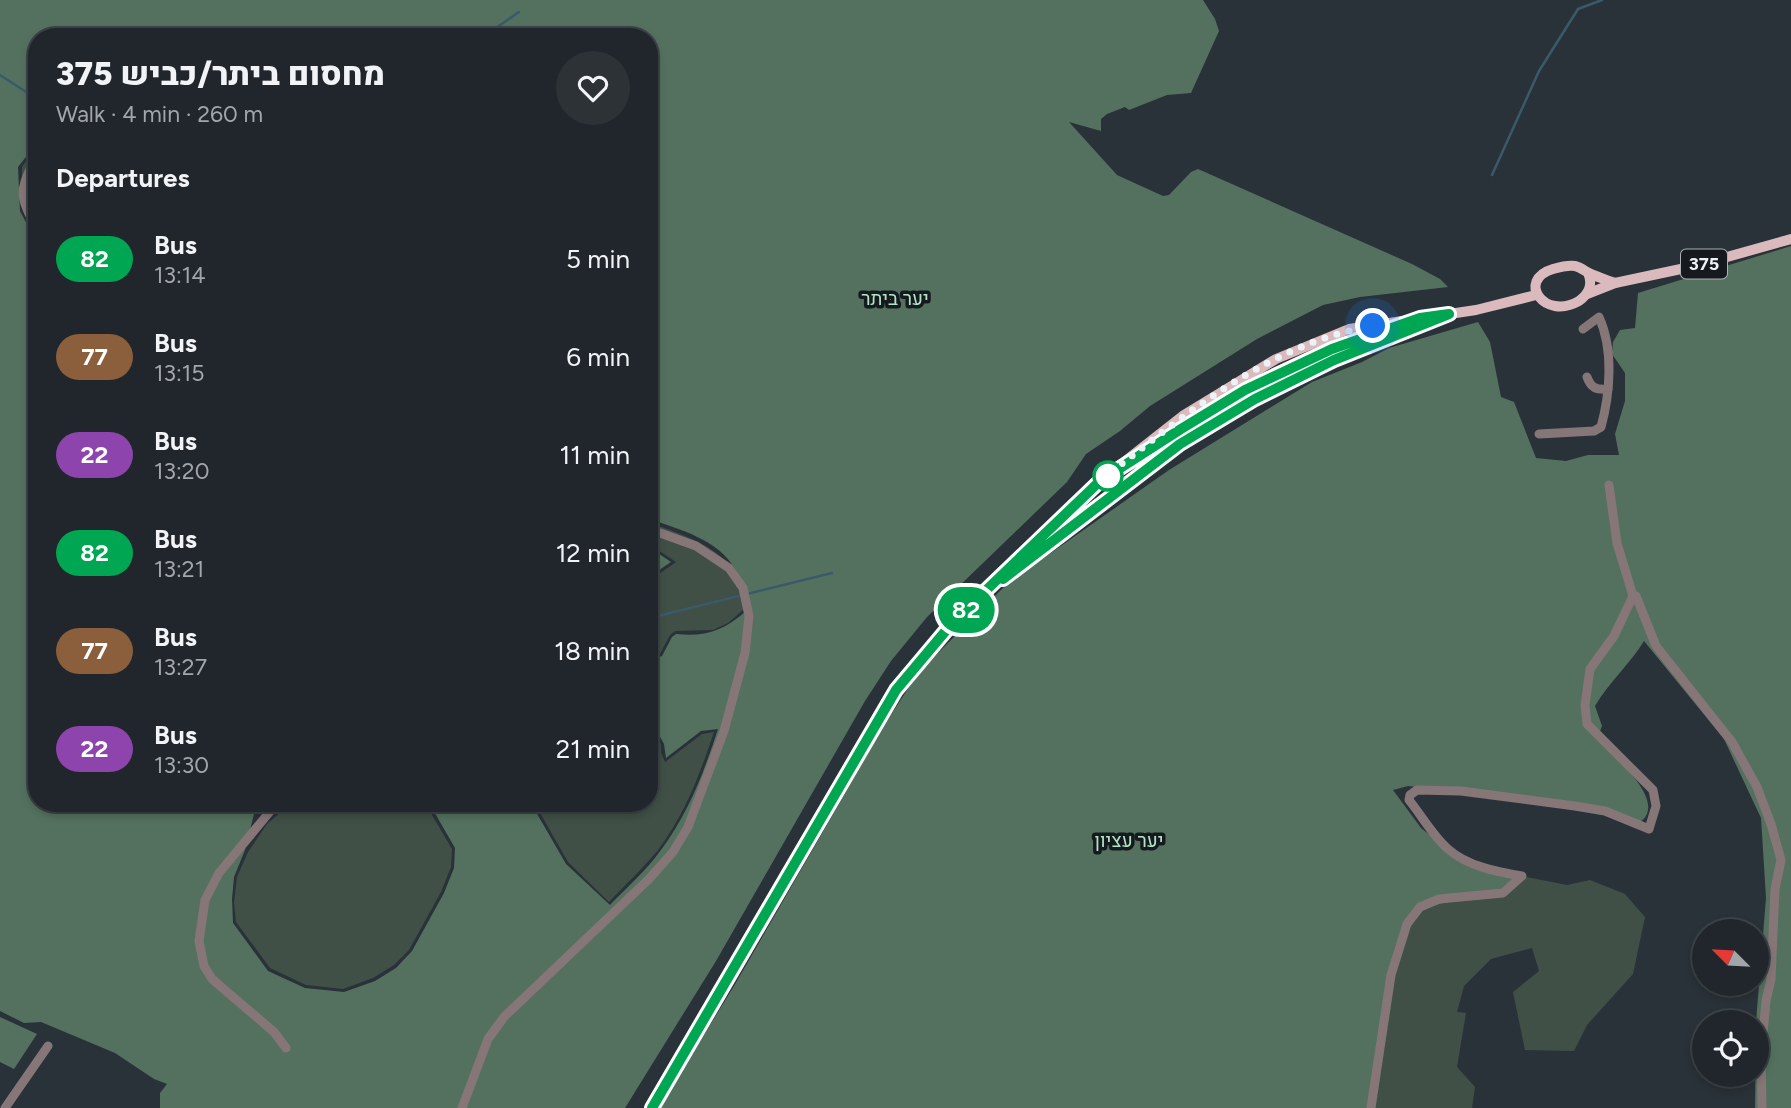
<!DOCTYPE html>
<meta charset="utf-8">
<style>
body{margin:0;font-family:Figtree,Heebo,sans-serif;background:#2d3237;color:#f1f3f6;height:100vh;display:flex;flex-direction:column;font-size:26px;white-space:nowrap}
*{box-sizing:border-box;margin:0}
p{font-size:23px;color:#a2a5a9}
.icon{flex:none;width:38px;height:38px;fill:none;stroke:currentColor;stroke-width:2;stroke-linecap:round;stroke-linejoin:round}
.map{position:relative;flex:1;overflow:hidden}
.panel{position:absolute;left:28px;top:28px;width:630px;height:784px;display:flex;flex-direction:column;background:#20262b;border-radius:28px;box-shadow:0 4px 10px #0003,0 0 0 2px #3d4347}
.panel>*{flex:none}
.badge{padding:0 14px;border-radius:23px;font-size:24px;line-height:46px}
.needle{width:46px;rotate:294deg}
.fabs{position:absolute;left:1692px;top:919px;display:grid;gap:14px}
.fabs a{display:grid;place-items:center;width:77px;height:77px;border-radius:50%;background:#20262b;box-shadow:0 4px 10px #0003,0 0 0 2px #3d4347;font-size:35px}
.you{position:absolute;width:35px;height:35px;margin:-18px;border:5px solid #fff;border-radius:50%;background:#1a73e8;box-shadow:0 0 0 10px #1a73e833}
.map>.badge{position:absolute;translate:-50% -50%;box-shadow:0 0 0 4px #fff}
h2{padding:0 28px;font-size:26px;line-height:63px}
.round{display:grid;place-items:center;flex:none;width:74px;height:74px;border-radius:37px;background:#2d3237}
.headline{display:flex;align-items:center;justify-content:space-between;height:119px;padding:0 28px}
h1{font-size:33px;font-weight:800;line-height:52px}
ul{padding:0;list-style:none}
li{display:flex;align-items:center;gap:21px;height:98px;padding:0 28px}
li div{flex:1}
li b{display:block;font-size:26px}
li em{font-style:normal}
li .badge{min-width:77px;font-weight:700;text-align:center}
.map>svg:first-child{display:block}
</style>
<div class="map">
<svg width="1791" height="1108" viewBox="0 0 1791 1108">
<rect width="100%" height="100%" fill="#2a3239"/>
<!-- green -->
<g fill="#405046">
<polygon points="34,150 37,150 37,219 22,179 22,167"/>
<path d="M649,522c35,14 79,25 93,65 2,6 2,15 2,22l-16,14 -15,7 -38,1 -5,4 -10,19 -11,4v-77l27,-19 -27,-18z"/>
<path d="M649,722l12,23v8l4,9 37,-28 12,-2c-14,42 -29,82 -56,118 -15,18 -33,35 -49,52l-41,-40 -29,-51 1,-8h109z"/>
<polygon points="291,803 425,803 452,849 451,867 441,892 409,950 394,965 373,978 343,989 306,985 270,968 236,922 234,903 237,877 248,852 267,824"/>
<polygon points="1522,876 1567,885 1590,880 1625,894 1645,917 1633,974 1587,1025 1574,1051 1525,1050 1513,992 1539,971 1532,948 1491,959 1464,986 1457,1012 1466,1013 1457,1067 1475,1087 1472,1108 1371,1108 1391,975 1407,924 1420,907"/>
</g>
<!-- forest -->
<g fill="#54715f" fill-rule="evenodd">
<path d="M0,0h1203l12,19 4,12 -28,62 -24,2 -38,15 -4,-3 -18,7 -6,5v12l-32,-9 48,53 46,21 6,-1 22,-23 7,-3 214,95 28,15 8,8 -88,10 -37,8 -66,34 -107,67 -30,25 -34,23 -19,28 -140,135 -36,44 -26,40 -149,260 -91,147h-465v-15l7,-9 -13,-5 -39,-26 -74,-31 -17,1 -24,-12zM95,34l10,3h544v482c30,10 70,21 86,50 6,12 7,30 10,43 -22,19 -40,25 -69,22l-4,3 -10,19 -13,5v56l15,27 2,14 35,-27 17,-2c-14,43 -29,83 -57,121 -14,20 -34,37 -51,55l-44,-41 -30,-52 1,-9h-108l26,45 -1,20 -10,25 -32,58 -16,17 -21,13 -31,11 -39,-4 -37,-17 -35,-48 -1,-24 2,-22 11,-27 9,-36 12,-11h-229v-560l-17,-32 -2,-44 15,-19 4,-2v-109h58z"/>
<path d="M1791,246v862h-36l1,-86 10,-124 -5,-80 -37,-79 -80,-98c-14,23 -35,41 -49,65l7,20 -5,13c16,17 78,67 38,86l-51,-18 -176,-21 -15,4 28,38 34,27 67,21 -19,17 -82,14 -14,17 -16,51 -20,133h-712l75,-122 151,-262 24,-37 21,-26 78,-78 161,-113 143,-88 50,-20 27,-14 89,-26 12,20 11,55 13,5 22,56 30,3 22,-6h31l-4,-21 10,-33v-28l-13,-19 1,-12 7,-12 15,-2 3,-35z"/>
<polygon points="649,547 671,562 649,577"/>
<polygon points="0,1017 37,1034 14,1069 0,1062"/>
</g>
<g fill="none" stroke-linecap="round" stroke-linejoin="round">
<!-- stream -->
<g stroke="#3b5a69" stroke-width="2.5">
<polyline points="483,37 519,12"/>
<polyline points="0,75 37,99"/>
<polyline points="1492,175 1539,71 1578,9 1602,0"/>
<polyline points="649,620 654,617 832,573"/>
</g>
<!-- minor -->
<g stroke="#867677" stroke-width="9">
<path d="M35,160c-17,31 -15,38 2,69"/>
<path d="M1587,377c4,11 9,13 21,12"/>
<path d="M1539,434l55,-3 7,-4c9,-33 13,-77 -2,-110l-16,12"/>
<polyline points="1609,485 1617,543 1633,596 1636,596 1656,646 1732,742 1757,787 1771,824 1781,860 1775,889 1771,979 1766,1001 1761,1055 1762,1108"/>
<polyline points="277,803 219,873 205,900 199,941 204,966 212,979 274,1032 286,1048"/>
<polyline points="5,1108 48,1046"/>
<polyline points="462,1108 488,1039 504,1017 649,879 673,852 688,827 724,731 745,653 749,616 743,588 729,568 696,546 649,529"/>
<path d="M1371,1108l20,-133 16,-51 13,-17 19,-8 64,-6 19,-17c-25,-4 -55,-10 -74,-27 -15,-13 -26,-33 -39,-49l1,-5 7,-5 44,1 114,15 30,5 44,18 7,-23 -3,-16 -66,-66 -2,-19 5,-36 24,-33 19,-40"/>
</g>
<!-- major -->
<g stroke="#dbbabd" stroke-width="10">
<path d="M1588,273c5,11 1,21 -9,28 -35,20 -63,-21 -26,-32 7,-2 15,-4 22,-3 5,1 10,5 14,7 8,4 18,7 26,10"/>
<polyline points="1587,294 1615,283 1695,266 1791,239"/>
<polyline points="1150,449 1245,390 1332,349 1395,328"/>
<path d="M1022,565c52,-40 103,-84 157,-121 77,-51 164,-90 250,-123"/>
<polyline points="651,1108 896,690 913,668 954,621 1100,481 1184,415 1276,359 1349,329 1476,310 1536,295"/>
</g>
</g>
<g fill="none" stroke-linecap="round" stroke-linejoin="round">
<defs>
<polyline id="line" points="652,1108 896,690 954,621 1100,481 1181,429 1245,390 1332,349 1420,318 1449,314 1334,360 1255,399 1180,444 1003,579"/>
</defs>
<!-- line casing -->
<use href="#line" stroke="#fff" stroke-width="16"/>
<!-- line -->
<use href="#line" stroke="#00a651" stroke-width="10"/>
<!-- walk -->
<path stroke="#edf2f7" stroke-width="7" stroke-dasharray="0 12.6" d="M1108,476l-8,5c79,-62 171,-139 273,-155"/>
</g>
<!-- markers -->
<circle fill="#fff" stroke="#00a651" stroke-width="3.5" cx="1108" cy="476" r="14"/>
<g text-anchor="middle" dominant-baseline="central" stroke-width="7" stroke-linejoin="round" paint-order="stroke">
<!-- shield labels -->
<rect fill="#16191d" stroke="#acb1b6" stroke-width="2" x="1681" y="249.5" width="46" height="29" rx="5"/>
<g font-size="18" font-weight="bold" fill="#edf2f7">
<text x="1704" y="264">375</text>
</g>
<!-- park labels -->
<g font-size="19" fill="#aee6c5" stroke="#16191d">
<text x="895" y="298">יער ביתר</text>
<text x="1129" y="840">יער עציון</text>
</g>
</g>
</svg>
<div class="fabs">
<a><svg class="needle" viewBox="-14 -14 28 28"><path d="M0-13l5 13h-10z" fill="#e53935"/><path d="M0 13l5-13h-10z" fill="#a2a5a9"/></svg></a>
<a><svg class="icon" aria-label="locate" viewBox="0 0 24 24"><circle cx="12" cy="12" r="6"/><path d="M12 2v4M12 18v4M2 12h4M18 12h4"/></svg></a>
</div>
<div class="you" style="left:1373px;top:326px"></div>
<b class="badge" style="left:966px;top:610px;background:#00a651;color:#fff">82</b>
<section class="panel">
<div class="headline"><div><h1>מחסום ביתר/כביש 375</h1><p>Walk · 4 min · 260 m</p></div><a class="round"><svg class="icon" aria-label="heart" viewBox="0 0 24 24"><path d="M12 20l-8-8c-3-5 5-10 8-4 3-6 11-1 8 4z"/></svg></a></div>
<h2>Departures</h2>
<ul>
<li><span class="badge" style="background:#00a651;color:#fff">82</span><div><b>Bus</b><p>13:14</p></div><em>5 min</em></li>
<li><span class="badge" style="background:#8b5e3c;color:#fff">77</span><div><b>Bus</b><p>13:15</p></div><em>6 min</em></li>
<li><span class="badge" style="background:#8e44ad;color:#fff">22</span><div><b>Bus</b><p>13:20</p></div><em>11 min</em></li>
<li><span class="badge" style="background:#00a651;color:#fff">82</span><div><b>Bus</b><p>13:21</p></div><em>12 min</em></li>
<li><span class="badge" style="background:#8b5e3c;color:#fff">77</span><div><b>Bus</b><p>13:27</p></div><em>18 min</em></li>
<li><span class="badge" style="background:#8e44ad;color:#fff">22</span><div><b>Bus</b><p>13:30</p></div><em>21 min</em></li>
</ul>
</section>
</div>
